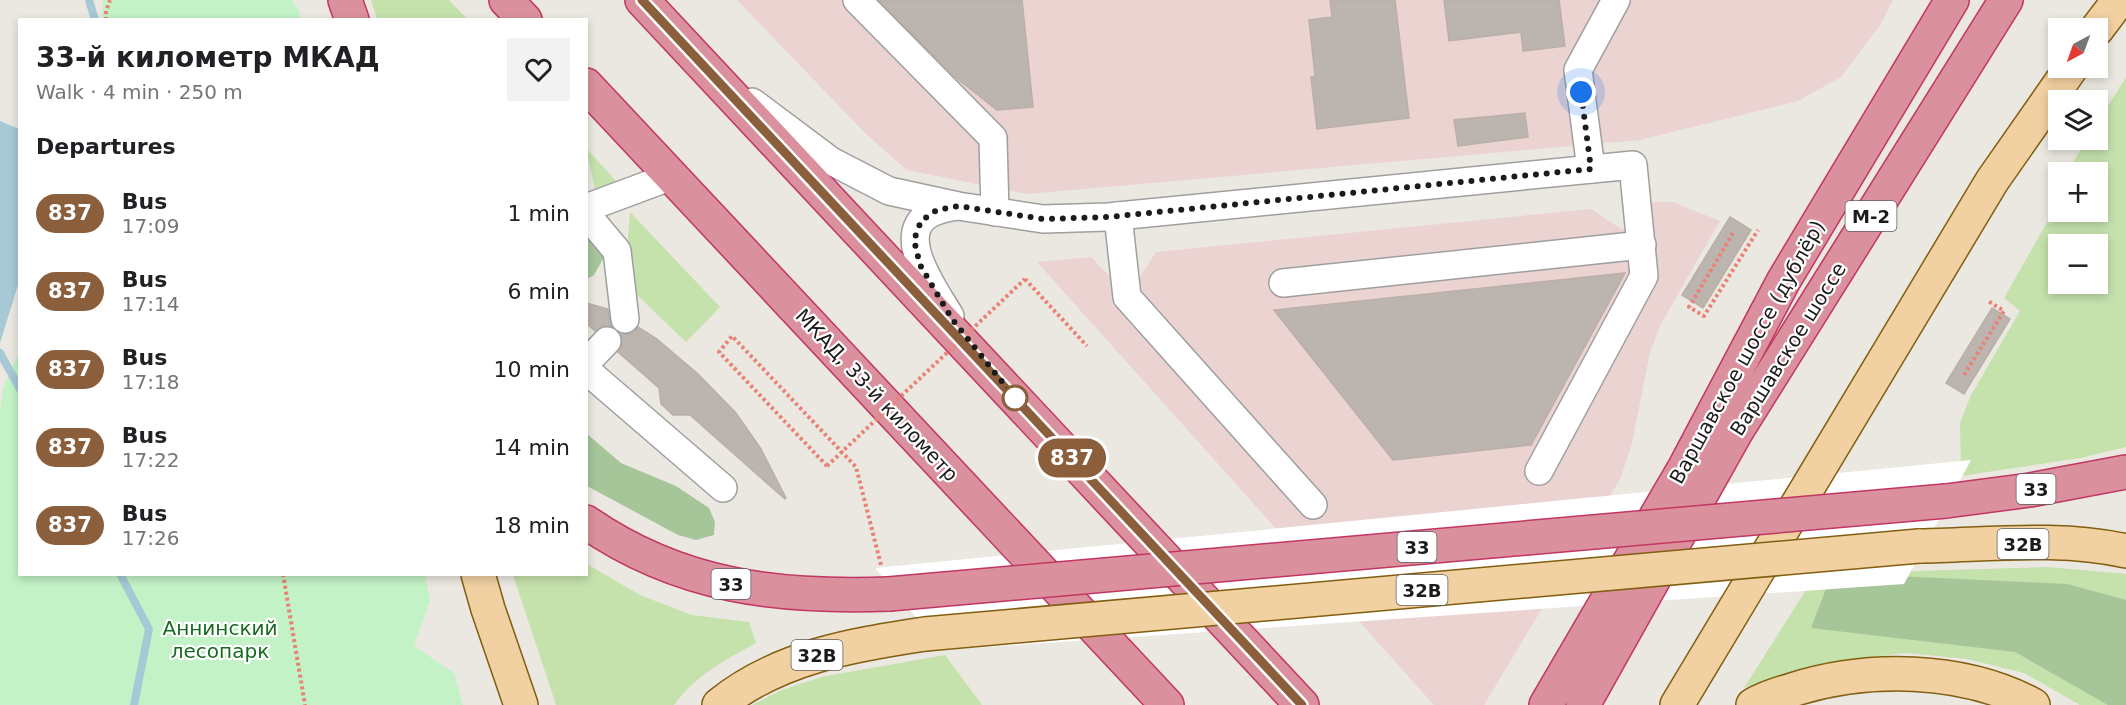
<!DOCTYPE html>
<meta charset="utf-8">
<style>
body{margin:0;font-family:"DejaVu Sans",sans-serif;background:#f2f2f2;color:#202124;height:100vh;display:flex;flex-direction:column;font-size:22px;white-space:nowrap}
*{box-sizing:border-box;margin:0}
p{font-size:20px;color:#757577}
.icon{flex:none;width:33px;height:33px;fill:none;stroke:currentColor;stroke-width:2;stroke-linecap:round;stroke-linejoin:round}
.map{position:relative;flex:1;overflow:hidden}
.panel{position:absolute;left:18px;top:18px;width:570px;height:558px;display:flex;flex-direction:column;background:#fff;border-radius:0px;box-shadow:0 3px 9px #0003}
.panel>*{flex:none}
.badge{padding:0 12px;border-radius:20px;font-size:21px;line-height:39px}
.needle{width:39px;rotate:221deg}
.controls{position:absolute;left:2048px;top:18px;display:grid;gap:12px}
.controls a{display:grid;place-items:center;width:60px;height:60px;border-radius:0px;background:#fff;box-shadow:0 3px 9px #0003;font-size:30px}
.you{position:absolute;width:30px;height:30px;margin:-15px;border:4px solid #fff;border-radius:50%;background:#1a73e8;box-shadow:0 0 0 9px #1a73e833}
.map>.badge{position:absolute;translate:-50% -50%;box-shadow:0 0 0 3px #fff}
h2{padding:0 18px;font-size:22px;line-height:54px}
.round{display:grid;place-items:center;flex:none;width:63px;height:63px;border-radius:0px;background:#f2f2f2}
.headline{display:flex;align-items:center;justify-content:space-between;height:102px;padding:0 18px}
h1{font-size:28px;font-weight:800;line-height:45px}
ul{padding:0;list-style:none}
li{display:flex;align-items:center;gap:18px;height:78px;padding:0 18px}
li div{flex:1}
li b{display:block;font-size:22px}
li em{font-style:normal}
li .badge{min-width:66px;font-weight:700;text-align:center}
.map>svg:first-child{display:block}
</style>
<div class="map">
<svg width="2126" height="705" viewBox="0 0 2126 705">
<rect width="100%" height="100%" fill="#ebe8e1"/>
<!-- commercial -->
<g fill="#ebd3d2">
<polygon points="737,0 1893,0 1880,25 1841,77 1798,101 1640,140 1027,194 907,170 866,134"/>
<polygon points="1649,202 1673,202 1720,221 1661,324 1650,352 1632,444 1620,479 1484,705 1434,705 1037,262 1091,257 1113,280 1125,279 1140,277 1156,252 1591,209 1621,229 1650,227"/>
</g>
<!-- grass -->
<g fill="#c5e1ac" fill-rule="evenodd">
<polygon points="371,0 449,0 467,19 377,19"/>
<path d="M2126,77v370l-46,11 -119,18 -1,-53 11,-28 49,-84 -16,-13 53,-93 -7,-5 8,-14v26h39v-40h-30l20,-32h10v-16zM2058,244h39v40h-39z"/>
<polygon points="586,149 587,149 616,181 595,189"/>
<polygon points="630,212 720,307 686,342 636,294 627,250"/>
<path d="M587,564l53,31 52,20 57,7 7,21c-31,17 -60,32 -82,62h-118l-43,-130 73,-1z"/>
<polygon points="2047,567 2126,574 2126,705 2080,705 2024,673 1967,659 1906,653 1855,659 1803,669 1744,688 1816,574"/>
<polygon points="945,655 982,705 752,705 782,690 821,677"/>
</g>
<!-- forest -->
<g fill="#a6c69a">
<polygon points="587,234 593,240 604,257 594,275 587,279"/>
<polygon points="587,434 621,463 676,486 709,508 715,522 714,535 696,540 678,535 587,486"/>
<polygon points="1832,573 2067,584 2126,600 2126,705 2108,705 2015,652 1811,628"/>
</g>
<!-- park -->
<g fill="#c2f2c6">
<polygon points="103,0 292,0 299,11 301,19 102,19"/>
<polygon points="19,352 20,574 425,575 430,601 414,646 454,673 463,705 0,705 0,415 3,388"/>
</g>
<!-- water -->
<polygon fill="#a6c9d5" points="0,121 19,129 18,285 0,343"/>
<!-- pier -->
<polygon fill="#fff" points="1971,460 1904,584 943,650 875,568"/>
<g fill="none" stroke-linecap="round" stroke-linejoin="round">
<!-- stream -->
<g stroke="#a6c9d5" stroke-width="8">
<polyline points="89,0 95,20"/>
<polyline points="0,353 20,389"/>
<polyline points="120,574 149,629 134,705"/>
</g>
</g>
<!-- building -->
<g fill="#bbb4af" stroke="#bbafa6" stroke-width="1.5">
<polygon points="879,0 1022,0 1033,107 997,110 955,77"/>
<polygon points="1330,0 1395,0 1409,118 1317,129 1311,77 1315,76 1309,20 1332,17"/>
<polygon points="1444,0 1559,0 1565,46 1523,51 1521,32 1449,41"/>
<polygon points="1525,113 1528,137 1458,146 1454,120"/>
<polygon points="1730,217 1751,230 1703,308 1682,295"/>
<polygon points="1625,273 1531,445 1393,460 1274,310"/>
<polygon points="586,303 608,309 611,326 602,326 595,331 586,323"/>
<polygon points="1992,308 2010,319 1964,394 1946,383"/>
<polygon points="638,327 657,339 698,374 736,413 761,449 786,498 785,499 690,415 673,415 661,404 659,388 618,352 622,344 621,334 627,334 634,332"/>
</g>
<g fill="none" stroke-linecap="round" stroke-linejoin="round">
<defs>
<g id="minor">
<polyline points="857,0 993,138 995,212"/>
<polyline points="752,102 831,161 889,191 958,206 1043,219 1108,217 1633,165 1644,276 1539,471"/>
<polyline points="1591,169 1578,70 1616,0"/>
<polyline points="586,208 672,176"/>
<polyline points="586,214 617,251 625,319"/>
<polyline points="1118,216 1127,297 1313,505"/>
<polyline points="1283,283 1642,245"/>
<path d="M950,316c-16,-27 -63,-90 -11,-106 5,-2 12,-3 18,-4"/>
<polyline points="586,363 607,341"/>
<polyline points="586,370 723,488"/>
</g>
<g id="major">
<polyline points="2097,29 2119,0"/>
<path d="M1919,546c68,-1 140,-10 207,5"/>
<polyline points="478,574 488,609 521,705"/>
<path d="M719,705c59,-48 133,-60 206,-71"/>
<polyline points="1677,705 1992,181 2071,68"/>
<path d="M1753,705c12,-7 25,-11 39,-15 75,-24 170,-23 241,15"/>
</g>
<g id="highway">
<polyline points="345,0 352,20"/>
<polyline points="506,0 525,20"/>
<polyline points="642,0 1302,705"/>
<polyline points="586,85 1167,705"/>
<polyline points="1946,501 2030,490 2126,472"/>
<path d="M586,522c94,65 192,76 303,72"/>
<polyline points="1546,705 1685,467 1784,280 1952,0"/>
<polyline points="1583,705 1736,432 2006,0"/>
</g>
</defs>
<!-- minor casing -->
<use href="#minor" stroke="#9f9f9f" stroke-width="30"/>
<!-- major casing -->
<use href="#major" stroke="#825e10" stroke-width="36"/>
<!-- highway casing -->
<use href="#highway" stroke="#c23663" stroke-width="36"/>
<!-- path -->
<g stroke="#e98274" stroke-width="4" stroke-dasharray="3 3" stroke-linecap="butt">
<polyline points="106,20 106,11 110,0"/>
<polyline points="1733,233 1689,307 1704,316 1758,230"/>
<polyline points="1025,279 1087,346"/>
<polyline points="1964,375 2004,311 1988,301"/>
<polyline points="827,466 719,352 732,336 856,467 881,565"/>
<polyline points="283,574 305,705"/>
</g>
<!-- minor -->
<use href="#minor" stroke="#fff" stroke-width="27"/>
<!-- major -->
<use href="#major" stroke="#f1d0a1" stroke-width="33"/>
<!-- highway -->
<use href="#highway" stroke="#db909d" stroke-width="33"/>
<defs>
<polyline id="major-bridge" points="925,634 1919,546"/>
<polyline id="highway-bridge" points="889,594 1946,501"/>
</defs>
<!-- major-bridge casing -->
<use href="#major-bridge" stroke="#825e10" stroke-width="36" stroke-linecap="butt"/>
<!-- highway-bridge casing -->
<use href="#highway-bridge" stroke="#c23663" stroke-width="36" stroke-linecap="butt"/>
<!-- path-bridge -->
<polyline stroke="#e98274" stroke-width="4" stroke-dasharray="3 3" stroke-linecap="butt" points="827,466 1025,279"/>
<!-- major-bridge -->
<use href="#major-bridge" stroke="#f1d0a1" stroke-width="33"/>
<!-- highway-bridge -->
<use href="#highway-bridge" stroke="#db909d" stroke-width="33"/>
</g>
<g fill="none" stroke-linecap="round" stroke-linejoin="round">
<defs>
<polyline id="line" points="642,0 1302,705"/>
</defs>
<!-- line casing -->
<use href="#line" stroke="#fff" stroke-width="14"/>
<!-- line -->
<use href="#line" stroke="#8b5e3c" stroke-width="9"/>
<!-- walk -->
<polyline stroke="#1b1b1b" stroke-width="6" stroke-dasharray="0 10.8" points="1015,398 952,319 920,265 914,240 921,221 937,210 958,206 1043,219 1108,217 1591,169 1581,92"/>
</g>
<!-- markers -->
<circle fill="#fff" stroke="#8b5e3c" stroke-width="3" cx="1015" cy="398" r="12"/>
<g text-anchor="middle" dominant-baseline="central" stroke-width="4.5" stroke-linejoin="round" paint-order="stroke">
<!-- shield labels -->
<g fill="#fff" stroke="#5f5f5f" stroke-width="1.5">
<rect x="1845.5" y="201" width="51" height="30" rx="4.5"/>
<rect x="2016.5" y="474" width="39" height="30" rx="4.5"/>
<rect x="1997.5" y="529" width="51" height="30" rx="4.5"/>
<rect x="1397.5" y="532" width="39" height="30" rx="4.5"/>
<rect x="711.5" y="569" width="39" height="30" rx="4.5"/>
<rect x="1396.5" y="575" width="51" height="30" rx="4.5"/>
<rect x="791.5" y="640" width="51" height="30" rx="4.5"/>
</g>
<g font-size="18" font-weight="bold" fill="#1b1b1b">
<text x="1871" y="216">М-2</text>
<text x="2036" y="489">33</text>
<text x="2023" y="544">32B</text>
<text x="1417" y="547">33</text>
<text x="731" y="584">33</text>
<text x="1422" y="590">32B</text>
<text x="817" y="655">32B</text>
</g>
<!-- street labels -->
<g font-size="20" fill="#1b1b1b" stroke="#fff">
<text transform="translate(1788 349) rotate(-58)">Варшавское шоссе</text>
<text transform="translate(1747 352) rotate(-61)">Варшавское шоссе (дублёр)</text>
<text transform="translate(877 395) rotate(47)">МКАД, 33-й километр</text>
</g>
<!-- park labels -->
<g font-size="20" fill="#166b1f" stroke="#fff">
<text x="220" y="628">Аннинский<tspan x="220" dy="23">лесопарк</tspan></text>
</g>
</g>
</svg>
<div class="controls">
<a><svg class="needle" viewBox="-14 -14 28 28"><path d="M0-13l5 13h-10z" fill="#e53935"/><path d="M0 13l5-13h-10z" fill="#757577"/></svg></a>
<a><svg class="icon" aria-label="layers" viewBox="0 0 24 24"><path d="M12 4l9 5-9 5-9-5zM3 14l9 5 9-5"/></svg></a>
<a>+</a>
<a>−</a>
</div>
<div class="you" style="left:1581px;top:92px"></div>
<b class="badge" style="left:1072px;top:458px;background:#8b5e3c;color:#fff">837</b>
<section class="panel">
<div class="headline"><div><h1>33-й километр МКАД</h1><p>Walk · 4 min · 250 m</p></div><a class="round"><svg class="icon" aria-label="heart" viewBox="0 0 24 24"><path d="M12 20l-8-8c-3-5 5-10 8-4 3-6 11-1 8 4z"/></svg></a></div>
<h2>Departures</h2>
<ul>
<li><span class="badge" style="background:#8b5e3c;color:#fff">837</span><div><b>Bus</b><p>17:09</p></div><em>1 min</em></li>
<li><span class="badge" style="background:#8b5e3c;color:#fff">837</span><div><b>Bus</b><p>17:14</p></div><em>6 min</em></li>
<li><span class="badge" style="background:#8b5e3c;color:#fff">837</span><div><b>Bus</b><p>17:18</p></div><em>10 min</em></li>
<li><span class="badge" style="background:#8b5e3c;color:#fff">837</span><div><b>Bus</b><p>17:22</p></div><em>14 min</em></li>
<li><span class="badge" style="background:#8b5e3c;color:#fff">837</span><div><b>Bus</b><p>17:26</p></div><em>18 min</em></li>
</ul>
</section>
</div>
